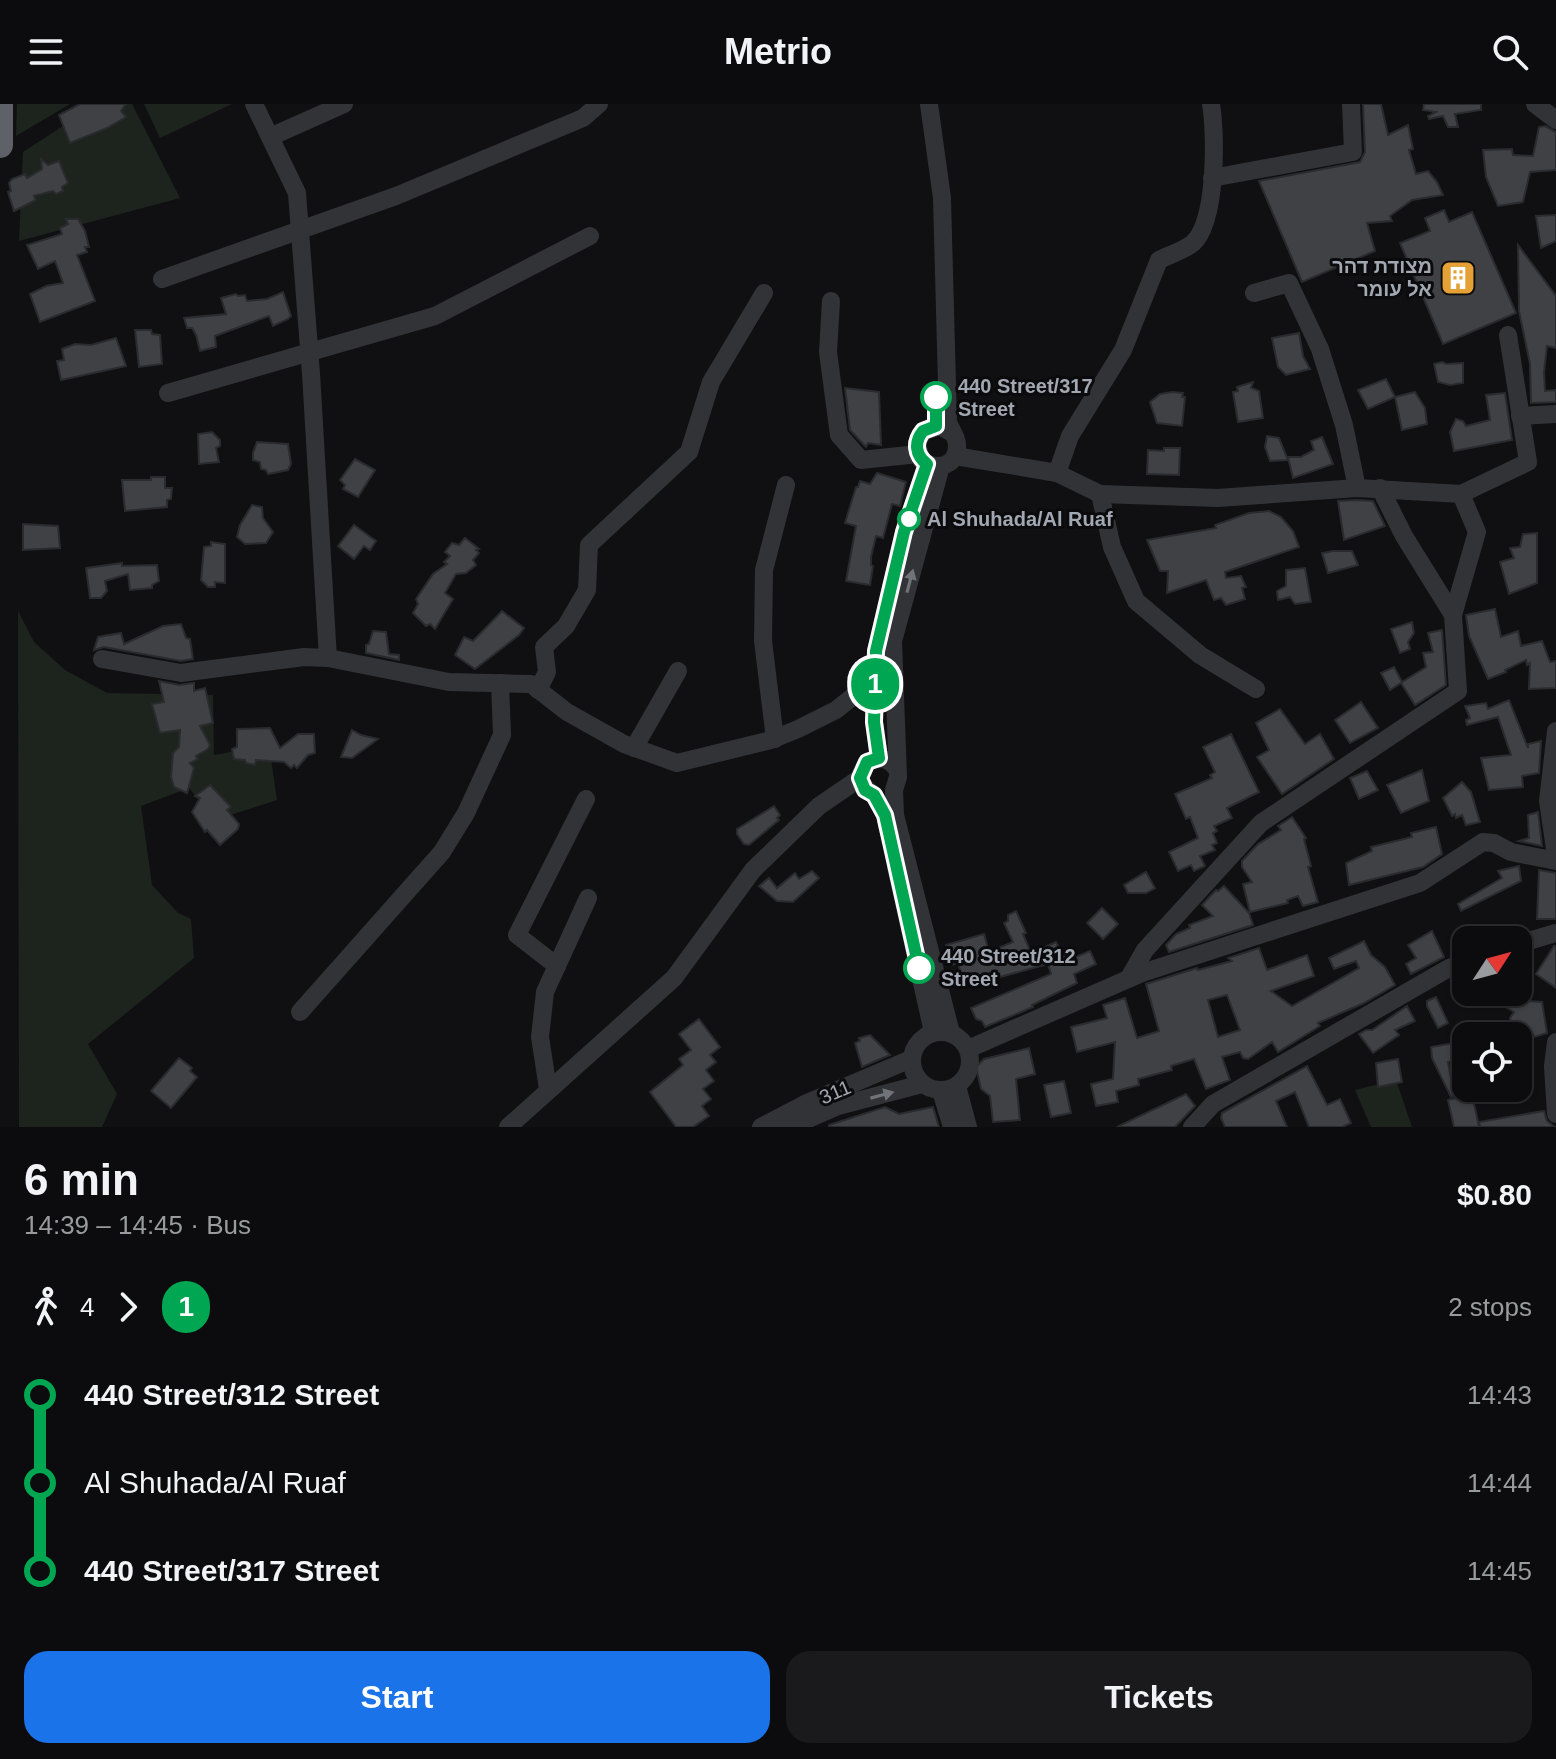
<!DOCTYPE html>
<meta charset="utf-8">
<style>
body{margin:0;font-family:Helvetica,Heebo,sans-serif;background:#1a1a1c;color:#f1f3f6;height:100vh;display:flex;flex-direction:column;font-size:30px;white-space:nowrap}
*{box-sizing:border-box;margin:0}
p{font-size:26px;color:#9a9b9e}
.icon{flex:none;width:44px;height:44px;fill:none;stroke:currentColor;stroke-width:2;stroke-linecap:round;stroke-linejoin:round}
.map{position:relative;height:1023px;overflow:hidden}
.drawer{display:flex;flex-direction:column;background:#0c0c0e;flex:1}
.drawer>*{flex:none}
.badge{padding:0 16px;border-radius:26px;font-size:28px;line-height:52px}
.needle{width:52px;rotate:54deg}
.controls{position:absolute;left:1452px;top:822px;display:grid;gap:16px}
.controls a{display:grid;place-items:center;width:80px;height:80px;border-radius:16px;background:#0c0c0e;box-shadow:0 2px 6px #0004,0 0 0 2px #2c2c2e;font-size:40px}
.map>.badge{position:absolute;translate:-50% -50%;box-shadow:0 0 0 4px #fff}
.legs{display:flex;align-items:center;gap:12px;height:88px;padding:0 24px;font-size:26px}
.legs p{margin-inline-start:auto}
.overview{display:flex;align-items:center;justify-content:space-between;height:136px;padding:0 24px}
h1{font-size:44px;font-weight:600;line-height:60px}
.button{display:flex;gap:16px;margin-top:auto;padding:16px 24px}
.button a{flex:1;height:92px;border-radius:24px;background:#1a73e8;color:#fff;font-size:32px;font-weight:600;line-height:92px;text-align:center}
.button a+a{background:#1a1a1c;color:#f1f3f6}
ul{padding:0 24px;list-style:none}
li{display:flex;align-items:center;gap:28px;height:88px;font-size:30px}
li i{display:grid;place-items:center;width:12px;height:100%;margin:0 10px;background:currentColor}
li i::after{content:'';width:20px;height:20px;margin:-10px;border:6px solid;border-radius:50%;background:#0c0c0e}
li p{margin-inline-start:auto}
li:first-child i{background:linear-gradient(#0000 50%,currentColor 0)}
li:last-child i{background:linear-gradient(currentColor 50%,#0000 0)}
header{display:flex;justify-content:space-between;align-items:center;height:104px;padding:0 24px;background:#0c0c0e;font-size:36px;font-weight:600}
.map>svg:first-child{display:block}
</style>
<header><svg class="icon" aria-label="menu" viewBox="0 0 24 24"><path d="M4 6h16M4 12h16M4 18h16"/></svg>Metrio<svg class="icon" aria-label="search" viewBox="0 0 24 24"><circle cx="10" cy="10" r="6"/><path d="M15 15l6 6"/></svg></header>
<div class="map">
<svg width="1556" height="1023" viewBox="0 0 1556 1023">
<rect width="100%" height="100%" fill="#101012"/>
<!-- green -->
<g fill="#1d241e">
<polygon points="17,0 70,0 16,32"/>
<polygon points="97,0 132,0 180,94 19,137 23,48"/>
<polygon points="144,0 232,0 160,34"/>
<polygon points="18,507 34,538 65,566 107,589 213,591 214,651 269,641 277,696 215,716 189,684 141,702 152,781 178,809 191,815 194,854 88,940 117,990 102,1023 19,1023"/>
<polygon points="1396,976 1412,1023 1371,1023 1355,986"/>
</g>
<!-- building -->
<g fill="#3f4145" stroke="#2a2b2e" stroke-width="2" fill-rule="evenodd">
<polygon points="80,0 126,0 121,7 126,13 107,24 70,39 59,11"/>
<polygon points="1363,0 1381,0 1388,31 1408,21 1413,45 1409,46 1416,70 1428,67 1437,78 1443,91 1412,96 1390,112 1392,117 1367,119 1375,147 1302,178 1259,77 1360,58 1365,48"/>
<polygon points="1424,0 1481,0 1481,6 1455,10 1458,23 1448,23 1443,12 1429,15 1428,12 1436,8 1423,6"/>
<polygon points="1545,22 1556,28 1556,66 1530,68 1523,98 1498,102 1486,73 1483,46 1512,45 1513,51 1533,52 1539,23"/>
<polygon points="41,55 48,61 59,57 68,79 62,83 63,87 56,90 53,87 34,92 36,96 14,107 8,88 11,87 9,79 12,75 25,70 27,74 42,65"/>
<polygon points="1444,106 1449,118 1472,108 1516,209 1443,240 1400,139 1430,127 1425,114"/>
<polygon points="1556,111 1556,137 1541,144 1536,112"/>
<polygon points="66,115 78,115 85,127 89,143 85,143 87,148 77,151 95,197 40,218 30,190 46,182 63,179 55,157 38,165 27,141 62,130 60,124 68,120"/>
<polygon points="1518,141 1556,192 1556,244 1547,242 1544,268 1545,287 1556,286 1556,298 1531,299 1530,260 1519,207"/>
<polygon points="283,188 291,212 288,215 273,222 269,212 215,232 216,243 200,247 196,231 192,224 187,224 184,214 226,210 221,194 236,190 238,192 245,191 247,197 267,195"/>
<polygon points="135,226 151,226 152,230 160,231 162,260 139,263"/>
<polygon points="1299,229 1303,252 1310,265 1286,271 1278,263 1272,234"/>
<polygon points="116,234 126,262 61,276 57,257 64,256 62,245 75,240 91,241"/>
<polygon points="1442,258 1446,260 1463,259 1463,279 1450,281 1438,278 1434,260"/>
<polygon points="1386,275 1395,293 1368,305 1358,286"/>
<polygon points="1253,278 1251,284 1259,287 1263,314 1238,318 1233,288 1238,287 1237,283"/>
<polygon points="845,284 879,288 881,341 868,339 866,343 850,326"/>
<polygon points="1172,288 1183,289 1182,293 1185,293 1182,322 1157,319 1150,298 1160,290"/>
<polygon points="1415,288 1425,304 1427,320 1402,326 1395,293"/>
<polygon points="1505,289 1512,336 1454,347 1450,328 1456,315 1463,317 1466,322 1490,316 1486,291"/>
<polygon points="212,328 220,336 220,342 216,344 219,358 199,360 198,330"/>
<polygon points="1267,332 1279,334 1288,356 1270,357 1265,343"/>
<polygon points="1322,333 1333,360 1293,374 1288,353 1301,353 1314,346 1311,337"/>
<polygon points="257,338 288,340 291,360 288,366 268,370 266,366 261,365 260,358 253,356 253,349"/>
<polygon points="1164,344 1180,344 1179,371 1147,370 1148,346 1164,347"/>
<polygon points="355,355 375,366 358,393 343,385 345,381 340,376"/>
<polygon points="877,369 906,378 900,402 892,400 883,434 876,432 871,453 871,461 873,462 870,481 846,477 856,422 845,419 856,383 858,383 860,377 870,380"/>
<polygon points="151,373 165,373 165,384 172,384 171,395 167,396 167,403 125,407 122,376 151,376"/>
<polygon points="1357,396 1373,397 1385,422 1344,436 1338,397"/>
<polygon points="252,401 262,403 263,414 273,428 266,439 245,440 237,433 240,421"/>
<polygon points="1269,407 1281,413 1293,427 1299,443 1225,468 1226,474 1241,472 1246,483 1242,484 1245,495 1226,501 1221,494 1214,496 1206,476 1167,489 1168,467 1160,467 1147,436 1216,424 1215,421 1249,409"/>
<polygon points="23,420 58,422 60,444 23,446"/>
<polygon points="354,421 376,437 370,446 364,442 354,455 338,442"/>
<polygon points="1537,429 1537,479 1509,490 1500,458 1514,454 1510,444 1520,443 1523,430"/>
<polygon points="465,434 479,445 476,446 479,449 473,456 476,461 466,469 456,470 445,489 453,495 435,525 430,520 426,522 413,509 418,500 416,495 433,470 447,460 444,458 450,452 445,448 452,439 459,441"/>
<polygon points="211,438 225,440 225,479 215,478 215,483 208,483 201,476 204,443 211,442"/>
<polygon points="1333,447 1352,447 1358,461 1328,469 1322,449"/>
<polygon points="122,459 122,462 157,461 159,477 152,481 152,484 130,486 128,470 105,477 107,487 101,494 90,494 86,464"/>
<polygon points="1305,464 1311,498 1295,500 1290,493 1278,496 1277,487 1286,482 1286,466"/>
<polygon points="1495,505 1501,533 1518,527 1521,542 1542,537 1550,558 1556,557 1556,584 1529,585 1530,559 1527,561 1526,556 1505,566 1506,568 1488,575 1469,532 1466,511"/>
<polygon points="502,507 524,524 519,531 475,565 455,551 464,533 473,537"/>
<polygon points="1412,518 1414,529 1408,538 1410,545 1400,549 1391,525"/>
<polygon points="181,520 186,534 190,535 193,555 181,557 104,543 94,546 98,533 121,529 124,540 163,522"/>
<polygon points="1442,526 1446,581 1415,601 1401,579 1390,586 1381,569 1394,563 1402,578 1426,563 1423,549 1433,548 1428,529"/>
<polygon points="373,527 386,528 389,550 399,551 399,556 366,549 366,541 369,540"/>
<polygon points="159,577 179,581 194,579 194,587 205,584 213,619 200,622 210,641 208,645 196,652 198,655 190,659 194,664 187,689 174,683 171,673 173,649 179,643 180,626 160,629 152,600 164,598"/>
<polygon points="1509,596 1528,644 1528,640 1541,637 1539,669 1522,672 1523,683 1489,686 1481,654 1511,651 1498,613 1467,621 1466,616 1470,614 1465,602 1486,599 1488,605"/>
<polygon points="1361,598 1378,624 1350,639 1335,616"/>
<polygon points="1280,605 1305,640 1320,630 1334,655 1282,690 1257,653 1269,646 1256,619"/>
<polygon points="270,624 280,644 298,630 314,630 315,649 308,651 297,664 294,661 291,664 284,658 256,656 255,661 246,659 245,656 234,655 232,645 237,643 237,625"/>
<polygon points="352,626 361,631 378,635 352,654 341,653"/>
<polygon points="1231,630 1259,688 1227,704 1232,714 1214,722 1217,727 1213,729 1217,739 1212,741 1215,746 1200,752 1205,762 1194,767 1191,761 1178,767 1169,748 1198,734 1190,713 1186,715 1175,690 1212,674 1210,671 1215,668 1203,643"/>
<polygon points="1422,666 1429,697 1401,709 1387,681"/>
<polygon points="1367,667 1378,686 1359,695 1350,674"/>
<polygon points="1462,678 1471,688 1480,718 1466,721 1462,711 1456,714 1455,710 1452,712 1443,694"/>
<polygon points="210,681 231,703 227,706 239,720 238,725 220,741 207,726 205,728 192,708 200,694 195,692"/>
<polygon points="774,702 780,711 777,714 779,716 749,741 744,740 737,730 737,725"/>
<polygon points="1538,708 1542,742 1519,737 1529,734 1528,711"/>
<polygon points="1292,713 1306,734 1304,735 1311,762 1308,763 1318,798 1303,802 1298,792 1287,796 1288,799 1250,808 1243,780 1252,778 1242,763 1242,757 1258,740 1281,726 1278,722"/>
<polygon points="1436,723 1442,750 1423,763 1349,781 1346,759 1372,747 1371,743 1412,733 1411,729"/>
<polygon points="1519,762 1521,777 1461,807 1458,800 1502,774 1498,767"/>
<polygon points="1539,766 1556,769 1556,815 1537,815"/>
<polygon points="812,767 819,774 793,798 777,797 759,782 769,774 777,784 795,769 799,775"/>
<polygon points="1146,768 1155,784 1146,789 1128,789 1124,781"/>
<polygon points="1224,782 1249,809 1253,821 1169,848 1166,841 1176,830 1190,824 1189,821 1213,812 1202,801 1216,786 1218,787"/>
<polygon points="1102,804 1118,820 1103,835 1087,819"/>
<polygon points="1016,807 1026,829 1023,830 1031,849 1056,838 1061,848 1071,843 1076,853 1090,847 1096,860 1074,870 1077,879 1032,901 1033,903 985,923 982,917 976,915 971,904 1051,870 1048,860 978,879 971,878 964,880 958,859 952,861 946,841 984,830 989,848 1013,838 1004,819 1008,817 1008,811"/>
<polygon points="1496,821 1504,836 1473,836 1470,826"/>
<polygon points="1432,827 1444,853 1411,870 1406,860 1416,854 1408,841"/>
<path d="M1364,837l7,14 14,12 10,18 -31,18 -46,20 2,3 -42,26 -6,-10 -24,17 -5,-1 -3,-6 -18,5 8,23 -24,9 -12,-30 -23,7 1,4 -34,9 1,6 -23,6 2,11 -22,4 -5,-22 22,-5 2,-37 -38,10 -6,-25 36,-9 -4,-13 22,-7 12,40 22,-7 -13,-47 51,-16 1,2 34,-9 -4,-3 31,-10 8,22 40,-15 7,21 -43,15 21,15 67,-38 -3,-7 -22,8 -5,-11zM1227,891l13,35 -22,7 -10,-37z"/>
<polygon points="1554,842 1556,842 1556,884 1536,870"/>
<polygon points="1474,888 1506,888 1497,895 1542,898 1547,929 1534,933 1533,930 1521,930 1512,927 1510,914 1514,908 1495,897 1487,903"/>
<polygon points="1436,893 1448,919 1438,924 1427,902 1427,897"/>
<polygon points="1407,902 1415,917 1395,926 1399,931 1373,949 1359,930 1366,926 1372,926"/>
<polygon points="699,915 720,943 710,951 716,958 706,966 714,977 703,985 711,995 702,1002 709,1012 693,1023 676,1023 650,988 683,961 679,955 691,946 679,930"/>
<polygon points="870,931 890,951 862,963 855,939 860,937 859,934"/>
<polygon points="1466,937 1466,955 1448,958 1454,992 1451,993 1432,954 1431,943"/>
<polygon points="1029,944 1035,970 1016,975 1020,1016 993,1018 990,992 981,985 976,963 984,955"/>
<polygon points="179,954 192,964 190,967 197,973 171,1004 151,987"/>
<polygon points="1398,955 1402,978 1378,983 1376,959"/>
<polygon points="1307,962 1327,1001 1340,995 1351,1019 1342,1023 1309,1023 1295,988 1276,997 1287,1023 1225,1023 1221,1014 1222,1009"/>
<polygon points="1064,977 1071,1009 1051,1013 1044,981"/>
<polygon points="1186,990 1195,1002 1175,1023 1117,1023"/>
<polygon points="1472,990 1479,1023 1454,1023 1448,996"/>
<polygon points="885,1003 899,1010 933,1003 939,1023 829,1023 829,1021"/>
<polygon points="1544,1007 1547,1017 1555,1023 1480,1023 1479,1018"/>
</g>
<g fill="none" stroke-linecap="round" stroke-linejoin="round">
<!-- minor -->
<g stroke="#323336" stroke-width="18">
<polyline points="254,0 297,89 311,270 328,554"/>
<path d="M929,0l13,94 6,224c3,8 10,17 9,25 -1,21 -22,23 -36,13l-4,-17 6,-12 17,-5 12,7"/>
<polyline points="1535,0 1556,16"/>
<polyline points="270,33 344,0"/>
<polyline points="1212,74 1353,48 1351,0"/>
<polyline points="162,175 396,92 583,14 599,0"/>
<polyline points="1254,189 1289,179 1320,245 1344,321 1357,384"/>
<polyline points="831,197 828,248 839,331 861,356 918,350"/>
<polyline points="168,289 435,212 590,132"/>
<polyline points="1520,312 1556,310"/>
<polyline points="955,352 1057,369 1100,390 1218,394 1357,384 1461,390 1528,358 1508,231"/>
<polyline points="941,362 893,537 898,673 894,686 895,711 951,929"/>
<path d="M1057,369l13,-37 53,-86 36,-90c10,-5 26,-10 34,-17 24,-22 23,-109 18,-139"/>
<polyline points="1100,390 1112,443 1136,497 1200,551 1256,585"/>
<polyline points="1453,511 1477,428 1461,390"/>
<polyline points="102,555 181,569 304,553 328,554 449,578 531,580 567,608 624,640 677,659 771,636 798,625 836,606 875,575"/>
<polyline points="538,586 547,568 544,543 566,522 587,486 589,441 689,348 711,278 764,189"/>
<polyline points="1556,627 1548,697 1556,752"/>
<polyline points="775,635 763,537 764,466 786,381"/>
<polyline points="634,644 678,567"/>
<polyline points="879,654 874,618 876,547 904,428 927,360"/>
<path d="M888,726l-3,-15 -11,-20 -13,-11v-10l6,-12c12,-6 21,-4 29,6"/>
<polyline points="896,763 933,928"/>
<polyline points="1518,840 1556,829"/>
<polyline points="557,862 517,831 586,695"/>
<polyline points="1129,874 1145,846 1261,719 1458,587 1453,511 1404,432 1380,384"/>
<polyline points="300,908 442,748 466,709 502,631 500,579"/>
<circle cx="941" cy="957" r="29"/>
<polyline points="1556,938 1553,962 1556,1010"/>
<polyline points="968,945 1142,869 1420,779 1483,738 1494,739 1511,748 1556,757"/>
<polyline points="957,982 968,1023"/>
<polyline points="548,985 540,933 545,888 588,794"/>
<polyline points="941,987 952,1023"/>
<polyline points="508,1023 674,874 753,766 819,702 860,674"/>
<polyline points="761,1023 807,999 911,955"/>
<polyline points="790,1023 838,1002 922,980"/>
<polyline points="1192,1023 1213,1000 1449,864 1466,858"/>
</g>
<!-- highway -->
<polyline stroke="#5e6167" stroke-width="26" points="0,41 0,0"/>
</g>
<!-- one-way arrows -->
<defs><path id="oneway-solid" d="M-6-.8H1V-3.2L6.5 0L1 3.2V.8H-6Z" transform="scale(2)"/></defs>
<g fill="#70737a">
<use href="#oneway-solid" transform="translate(910 477) rotate(-75)"/>
<use href="#oneway-solid" transform="translate(882 991) rotate(-15)"/>
</g>
<g fill="none" stroke-linecap="round" stroke-linejoin="round">
<defs>
<path id="line-1" d="M919,864l-34,-153 -11,-20 -9,-5 -5,-12 7,-16 12,-4 -5,-36 2,-71 28,-119 23,-68c-12,-9 -13,-22 -4,-33l13,-5v-29"/>
</defs>
<!-- line-1 casing -->
<use href="#line-1" stroke="#fff" stroke-width="18"/>
<!-- line-1 -->
<use href="#line-1" stroke="#00a651" stroke-width="12"/>
</g>
<!-- icons -->
<defs>
<symbol id="building-square" viewBox="-11 -11 22 22"><rect x="-9" y="-9" width="18" height="18" rx="4" fill="#e5a135" stroke="#0b0b0d"/><path d="M-4-6H4V6H1V3H-1V6H-4ZM-2.5-4.3h1.7v1.8h-1.7ZM.8-4.3h1.7v1.8H.8ZM-2.5-1h1.7V.8h-1.7ZM.8-1h1.7V.8H.8Z" fill="#fff"/></symbol>
</defs>
<g fill-rule="evenodd">
<use href="#building-square" x="1438" y="154" width="40" height="40"/>
</g>
<!-- markers -->
<g fill="#fff" stroke="#00a651" stroke-width="4">
<circle cx="936" cy="293" r="14"/>
<circle cx="909" cy="415" r="10"/>
<circle cx="919" cy="864" r="14"/>
</g>
<g text-anchor="middle" dominant-baseline="central" stroke-width="6" stroke-linejoin="round" paint-order="stroke">
<!-- poi labels -->
<g font-size="20" font-weight="bold" fill="#a2a8b2" stroke="#0b0b0d" text-anchor="end">
<text x="1432" y="162">מצודת דהר<tspan x="1432" dy="23">אל עומר</tspan></text>
</g>
<!-- stop labels -->
<g font-size="20" font-weight="bold" fill="#a2a8b2" stroke="#0b0b0d" text-anchor="start">
<text x="958" y="282">440 Street/317<tspan x="958" dy="23">Street</tspan></text>
<text x="927" y="415">Al Shuhada/Al Ruaf</text>
<text x="941" y="852">440 Street/312<tspan x="941" dy="23">Street</tspan></text>
</g>
<!-- street labels -->
<g font-size="20" fill="#a2a8b2" stroke="#0b0b0d">
<text transform="translate(835 988) rotate(-23)">311</text>
</g>
</g>
</svg>
<div class="controls">
<a><svg class="needle" viewBox="-14 -14 28 28"><path d="M0-13l5 13h-10z" fill="#e53935"/><path d="M0 13l5-13h-10z" fill="#9a9b9e"/></svg></a>
<a><svg class="icon" aria-label="locate" viewBox="0 0 24 24"><circle cx="12" cy="12" r="6"/><path d="M12 2v4M12 18v4M2 12h4M18 12h4"/></svg></a>
</div>
<b class="badge" style="left:875px;top:580px;background:#00a651;color:#fff">1</b>
</div>
<section class="drawer">
<div class="overview"><div><h1>6 min</h1><p>14:39 – 14:45 · Bus</p></div><b>$0.80</b></div>
<div class="legs"><svg class="icon" aria-label="walk" viewBox="0 0 24 24"><circle cx="13" cy="4" r="2"/><path d="M13 8l-2 6 4 7M11 14l-3 7M7 12l3-4h3l4 4"/></svg>4<svg class="icon" aria-label="forward" viewBox="0 0 24 24"><path d="M9 5l7 7-7 7"/></svg><b class="badge" style="background:#00a651;color:#fff">1</b><p>2 stops</p></div>
<ul>
<li><i style="color:#00a651"></i><b>440 Street/312 Street</b><p>14:43</p></li>
<li><i style="color:#00a651"></i><span>Al Shuhada/Al Ruaf</span><p>14:44</p></li>
<li><i style="color:#00a651"></i><b>440 Street/317 Street</b><p>14:45</p></li>
</ul>
<div class="button"><a>Start</a><a>Tickets</a></div>
</section>
